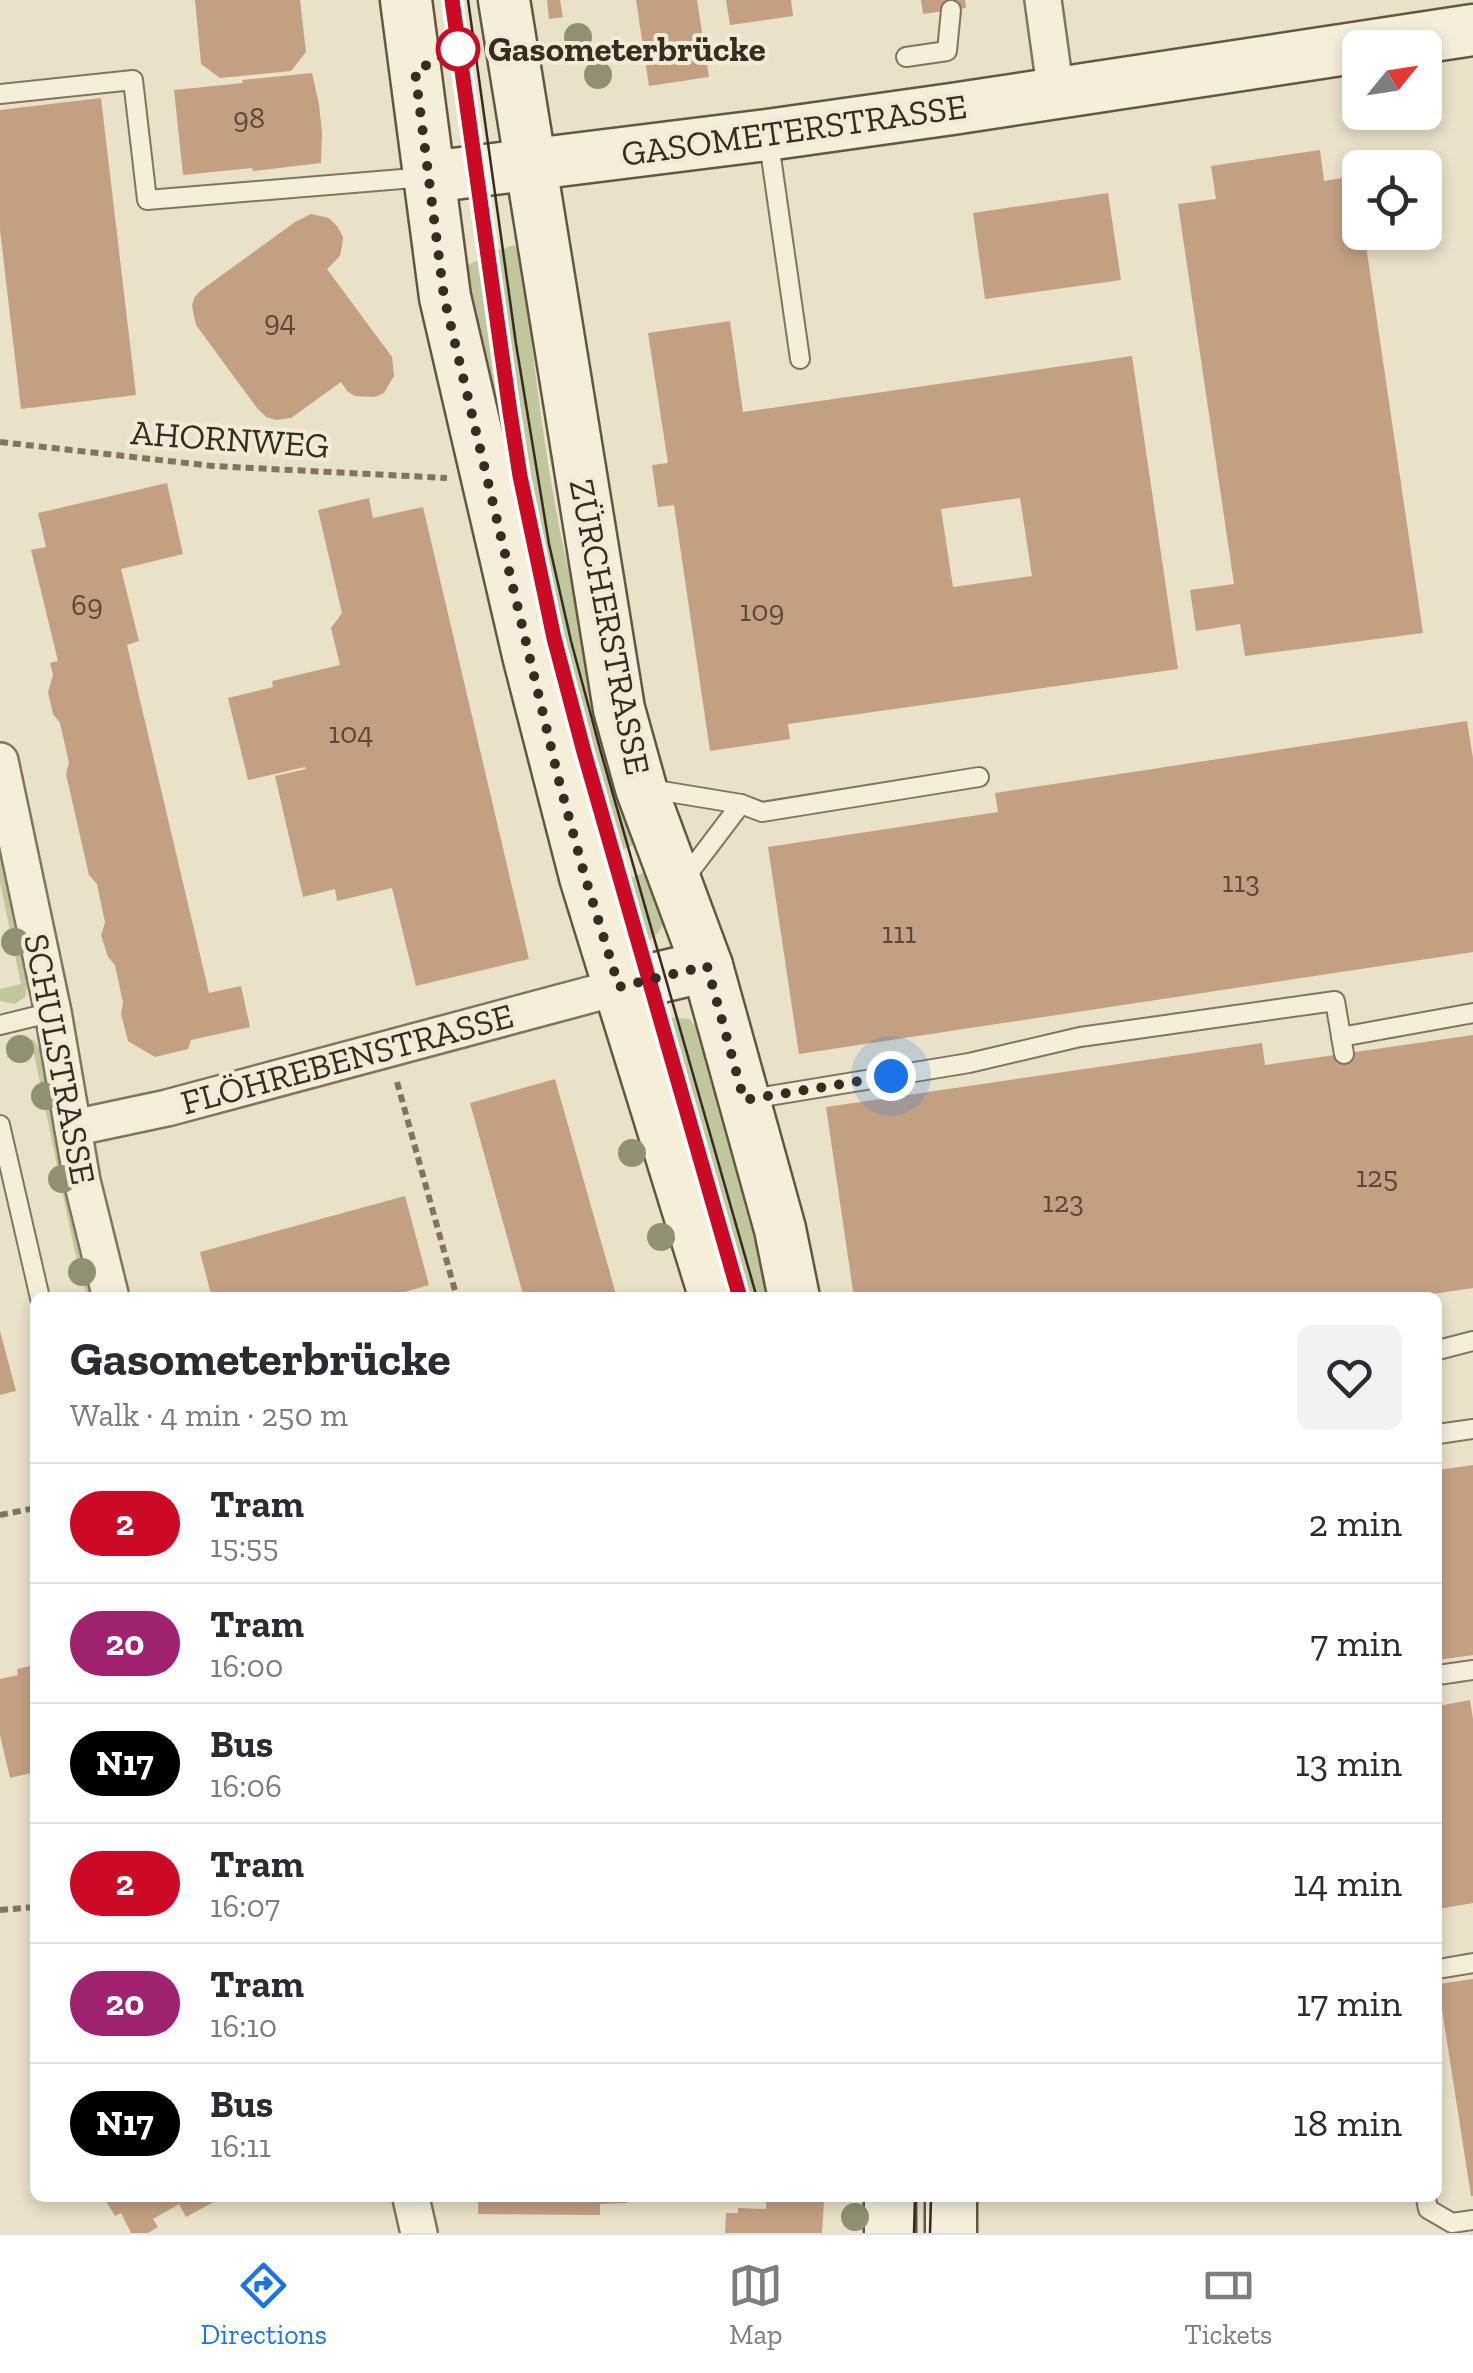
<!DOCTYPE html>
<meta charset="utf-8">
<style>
body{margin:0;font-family:"Zilla Slab",serif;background:#f2f2f3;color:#2b2b33;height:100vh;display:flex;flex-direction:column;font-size:38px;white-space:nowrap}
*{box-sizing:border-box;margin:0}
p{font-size:32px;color:#7c7c81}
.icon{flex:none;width:55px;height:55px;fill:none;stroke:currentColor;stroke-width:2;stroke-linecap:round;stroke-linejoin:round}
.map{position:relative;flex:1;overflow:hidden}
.sheet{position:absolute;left:30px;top:1292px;width:1412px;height:910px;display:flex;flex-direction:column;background:#fff;border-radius:15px;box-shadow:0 5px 15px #0003}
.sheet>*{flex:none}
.badge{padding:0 20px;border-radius:32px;font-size:35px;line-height:65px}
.needle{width:65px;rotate:60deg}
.controls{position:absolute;left:1342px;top:30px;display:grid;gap:20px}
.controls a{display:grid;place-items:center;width:100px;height:100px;border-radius:15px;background:#fff;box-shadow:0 5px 15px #0003;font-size:50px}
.you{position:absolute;width:50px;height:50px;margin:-25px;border:8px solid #fff;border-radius:50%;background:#1a73e8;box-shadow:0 0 0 15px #1a73e833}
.map>.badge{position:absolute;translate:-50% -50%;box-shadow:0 0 0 5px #fff}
.round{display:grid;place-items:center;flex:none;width:105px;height:105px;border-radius:15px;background:#f2f2f3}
.head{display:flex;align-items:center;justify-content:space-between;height:170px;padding:0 40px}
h1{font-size:48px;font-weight:700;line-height:75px}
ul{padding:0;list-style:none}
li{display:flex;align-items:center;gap:30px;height:120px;padding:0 40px;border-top:2px solid #e1e1e2}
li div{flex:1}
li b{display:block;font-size:38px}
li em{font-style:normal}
li .badge{min-width:110px;font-weight:700;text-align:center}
.tabs{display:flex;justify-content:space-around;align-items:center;height:140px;border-top:2px solid #e1e1e2;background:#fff;font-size:28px;color:#7c7c81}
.tabs a{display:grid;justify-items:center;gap:5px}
.tabs .active{color:#1a73e8}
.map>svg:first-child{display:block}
</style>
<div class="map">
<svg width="1473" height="2233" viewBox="0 0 1473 2233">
<rect width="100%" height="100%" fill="#eae1c9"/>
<!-- green -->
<g fill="#c1c79d">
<path d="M515,245l5,6c14,105 24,213 48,317 21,91 51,181 78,271l-50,23 -134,-594 36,-18z"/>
<polygon points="0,848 28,982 25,997 15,1004 0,1001 0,989 21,984 0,882"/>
<polygon points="658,866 669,916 658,933 632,955 603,890"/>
<polygon points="652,1016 690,1019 695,1026 741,1181 771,1297 729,1297"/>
<path d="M23,1038l11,2 6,10 53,247h-6l-13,-49 -40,-194 -27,4c0,-10 5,-18 16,-20z"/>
</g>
<!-- building -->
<g fill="#c4a083" fill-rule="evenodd">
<polygon points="195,0 300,0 306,52 291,71 220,78 201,64"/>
<polygon points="547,0 560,0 563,17 549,19"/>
<polygon points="636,0 697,0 709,77 649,86"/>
<polygon points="726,0 791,0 793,16 730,25"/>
<polygon points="921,0 965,0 966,8 923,14"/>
<polygon points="312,73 319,104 322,133 321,163 253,171 252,168 183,175 174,90 243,83 242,80"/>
<polygon points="101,98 136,395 21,409 0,230 0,110"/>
<polygon points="1320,150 1324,181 1355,176 1360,208 1360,232 1364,232 1423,633 1245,656 1240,624 1196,631 1190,590 1234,584 1178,204 1216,199 1211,166"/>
<polygon points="1108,193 1121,280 985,299 973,213"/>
<polygon points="311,214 329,218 337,226 343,237 342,246 340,256 327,269 392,357 394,376 384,393 375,397 355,396 347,391 341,382 291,418 276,420 266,417 257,408 196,325 192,306 194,298 200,291 295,222"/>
<path d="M730,321l13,91 389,-56 46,313 -390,55 2,15 -80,12 -36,-246 -16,2 -6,-42 16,-2 -20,-130zM1020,498l12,78 -79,11 -12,-78z"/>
<polygon points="167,483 183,554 121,569 139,641 127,645 209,993 241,986 250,1027 191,1040 188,1049 155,1057 128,1041 121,1014 123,1003 115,965 108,957 101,935 105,923 97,884 89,875 66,774 69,763 60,723 53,714 48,692 53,675 50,663 58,661 31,550 46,547 38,513"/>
<polygon points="369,498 373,518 423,507 529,959 416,986 392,888 337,901 335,889 303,897 275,776 306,769 305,767 248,780 228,698 273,687 272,681 340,665 331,628 342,613 318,510"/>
<polygon points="1467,721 1473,758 1473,952 799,1054 768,847 998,812 995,793"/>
<polygon points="1473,1035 1473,1288 1406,1298 854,1298 826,1107 1262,1043 1265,1065"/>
<polygon points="555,1079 604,1252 617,1298 524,1298 470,1103"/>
<polygon points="405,1196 429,1285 384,1298 212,1298 200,1252"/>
<polygon points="0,1331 16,1391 0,1395"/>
<polygon points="1473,1465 1473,1655 1438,1660 1438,1470"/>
<polygon points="35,1665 35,1772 10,1778 0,1735 0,1679 18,1675 17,1669"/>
<polygon points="1470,1700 1473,1719 1473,1903 1438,1909 1438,1706"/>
<polygon points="1473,1979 1473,2196 1471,2196 1438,1984"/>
<polygon points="104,2198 221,2198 186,2217 179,2204 153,2219 158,2227 148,2233 131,2233 121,2213 115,2216"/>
<polygon points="478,2198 626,2198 627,2203 600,2204 600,2215 478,2214"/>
<polygon points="766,2201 824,2202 822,2233 725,2233 726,2213 738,2213 738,2208 766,2209"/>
</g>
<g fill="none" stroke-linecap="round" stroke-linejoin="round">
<defs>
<g id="lane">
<polyline points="906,57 947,51 951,10"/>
<polyline points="0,94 133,80 147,200 426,177"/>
<polyline points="768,136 800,359"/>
<polyline points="650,789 741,804 762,812 979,777"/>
<polyline points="684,879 741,804"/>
<polyline points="0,1025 53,1012"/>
<polyline points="1341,1037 1473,1013"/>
<polyline points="750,1099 969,1063 1080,1037 1335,1001 1344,1054"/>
<polyline points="0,1125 40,1298"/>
<polyline points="1438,1350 1473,1341"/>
<polyline points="1438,1434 1473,1429"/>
<polyline points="1438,1675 1473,1670"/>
<polyline points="1438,1969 1473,1963"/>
<polyline points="1426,2198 1428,2209 1452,2223 1473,2220"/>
</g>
<g id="street">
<polyline points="1043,0 1056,94"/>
<polyline points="0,761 53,1012 82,1181 111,1298"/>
<polyline points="73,1128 167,1108 619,987"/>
<polyline points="411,2198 419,2233"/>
</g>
<g id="secondary">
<polyline points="406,0 445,297 529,659 585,877 715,1298"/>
<polyline points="504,0 619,709 641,788 707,966 780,1229 794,1298"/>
<polyline points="429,177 767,135 952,109 1473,30"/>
<polyline points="619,987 707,966"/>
<polyline points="951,2198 951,2233"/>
<polyline points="890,2233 890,2198"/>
</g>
</defs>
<!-- lane casing -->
<use href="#lane" stroke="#84745f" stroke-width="22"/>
<!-- street casing -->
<use href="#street" stroke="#84745f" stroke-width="40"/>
<!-- secondary casing -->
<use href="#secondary" stroke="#665542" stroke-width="55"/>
<!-- path -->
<g stroke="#84745f" stroke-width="6" stroke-dasharray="8 5" stroke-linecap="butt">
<polyline points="0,442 213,466 447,478"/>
<polyline points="397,1082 457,1298"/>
<polyline points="0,1515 35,1508"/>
<polyline points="0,1910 35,1907"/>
</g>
<!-- lane -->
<use href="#lane" stroke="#f5eedb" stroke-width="18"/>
<!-- street -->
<use href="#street" stroke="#f5eedb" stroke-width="35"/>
<!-- secondary -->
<use href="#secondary" stroke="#f5eedb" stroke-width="50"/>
<!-- tram -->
<g stroke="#362c21" stroke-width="2.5">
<polyline points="452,0 499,349 520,476 554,638 584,752 740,1298"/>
<polyline points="468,0 516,344 549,544 571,641 600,749 757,1298"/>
<polyline points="914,2233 915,2198"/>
<polyline points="930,2233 931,2198"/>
</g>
</g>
<!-- trees -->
<g fill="#909172">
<circle cx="578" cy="37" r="14"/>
<circle cx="598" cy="75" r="14"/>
<circle cx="15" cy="942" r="14"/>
<circle cx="20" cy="1049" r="14"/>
<circle cx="45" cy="1096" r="14"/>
<circle cx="632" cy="1153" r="14"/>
<circle cx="62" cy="1179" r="14"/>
<circle cx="661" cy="1237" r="14"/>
<circle cx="82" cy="1272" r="14"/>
<circle cx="855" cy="2217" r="14"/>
</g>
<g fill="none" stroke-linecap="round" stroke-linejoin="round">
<defs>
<polyline id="line" points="452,0 510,412 520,476 554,638 584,752 740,1298"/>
</defs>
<!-- line casing -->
<use href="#line" stroke="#fff" stroke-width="22"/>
<!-- line -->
<use href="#line" stroke="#cb0a25" stroke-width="15"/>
<!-- walk -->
<polyline stroke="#362c21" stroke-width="10" stroke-dasharray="0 18" points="458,49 415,71 444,297 559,781 585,877 619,987 707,966 744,1100 891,1076"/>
</g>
<!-- markers -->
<circle fill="#fff" stroke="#cb0a25" stroke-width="5" cx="458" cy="49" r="20"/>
<g text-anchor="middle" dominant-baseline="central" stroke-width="8" stroke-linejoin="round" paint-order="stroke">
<!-- number labels -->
<g font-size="30" fill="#5a493a">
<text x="249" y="118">98</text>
<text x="280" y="321">94</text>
<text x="87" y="605">69</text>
<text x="762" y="611">109</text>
<text x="351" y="733">104</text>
<text x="1241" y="882">113</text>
<text x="899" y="933">111</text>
<text x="1377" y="1177">125</text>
<text x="1063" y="1202">123</text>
</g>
<!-- stop labels -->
<g font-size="35" font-weight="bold" fill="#362c21" stroke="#f2ebd7" text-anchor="start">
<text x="488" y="49">Gasometerbrücke</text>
</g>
<!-- street labels -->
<g font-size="35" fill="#362c21" stroke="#f2ebd7">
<text transform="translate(794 130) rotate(-8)">GASOMETERSTRASSE</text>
<text transform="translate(230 439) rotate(4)">AHORNWEG</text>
<text transform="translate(610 627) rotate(79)">ZÜRCHERSTRASSE</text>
<text transform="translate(60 1059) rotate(79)">SCHULSTRASSE</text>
<text transform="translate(347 1059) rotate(-15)">FLÖHREBENSTRASSE</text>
</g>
</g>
</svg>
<div class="controls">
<a><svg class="needle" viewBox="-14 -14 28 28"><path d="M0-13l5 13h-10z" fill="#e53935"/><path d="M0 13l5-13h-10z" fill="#7c7c81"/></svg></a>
<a><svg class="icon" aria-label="locate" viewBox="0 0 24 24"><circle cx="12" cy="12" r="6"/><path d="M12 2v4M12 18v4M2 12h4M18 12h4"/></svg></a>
</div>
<div class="you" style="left:891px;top:1076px"></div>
<section class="sheet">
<div class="head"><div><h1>Gasometerbrücke</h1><p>Walk · 4 min · 250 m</p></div><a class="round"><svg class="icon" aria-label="heart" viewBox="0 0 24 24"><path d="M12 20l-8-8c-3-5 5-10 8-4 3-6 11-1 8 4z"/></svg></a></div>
<ul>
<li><span class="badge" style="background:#cb0a25;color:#fff">2</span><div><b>Tram</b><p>15:55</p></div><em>2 min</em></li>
<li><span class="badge" style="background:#a0216e;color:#fff">20</span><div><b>Tram</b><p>16:00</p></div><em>7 min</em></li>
<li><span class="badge" style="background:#000;color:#fff">N17</span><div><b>Bus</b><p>16:06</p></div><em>13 min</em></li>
<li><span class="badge" style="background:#cb0a25;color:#fff">2</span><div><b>Tram</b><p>16:07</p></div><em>14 min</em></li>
<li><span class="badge" style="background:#a0216e;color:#fff">20</span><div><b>Tram</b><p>16:10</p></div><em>17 min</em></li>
<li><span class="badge" style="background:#000;color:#fff">N17</span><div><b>Bus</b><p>16:11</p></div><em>18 min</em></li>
</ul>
</section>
</div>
<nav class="tabs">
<a class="active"><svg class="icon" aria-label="directions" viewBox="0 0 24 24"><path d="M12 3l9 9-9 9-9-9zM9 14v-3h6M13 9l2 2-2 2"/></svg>Directions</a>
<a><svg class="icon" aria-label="map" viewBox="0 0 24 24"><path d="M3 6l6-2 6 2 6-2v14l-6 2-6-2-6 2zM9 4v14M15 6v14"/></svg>Map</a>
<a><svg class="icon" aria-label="tickets" viewBox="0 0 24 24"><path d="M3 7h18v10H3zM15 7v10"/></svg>Tickets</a>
</nav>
